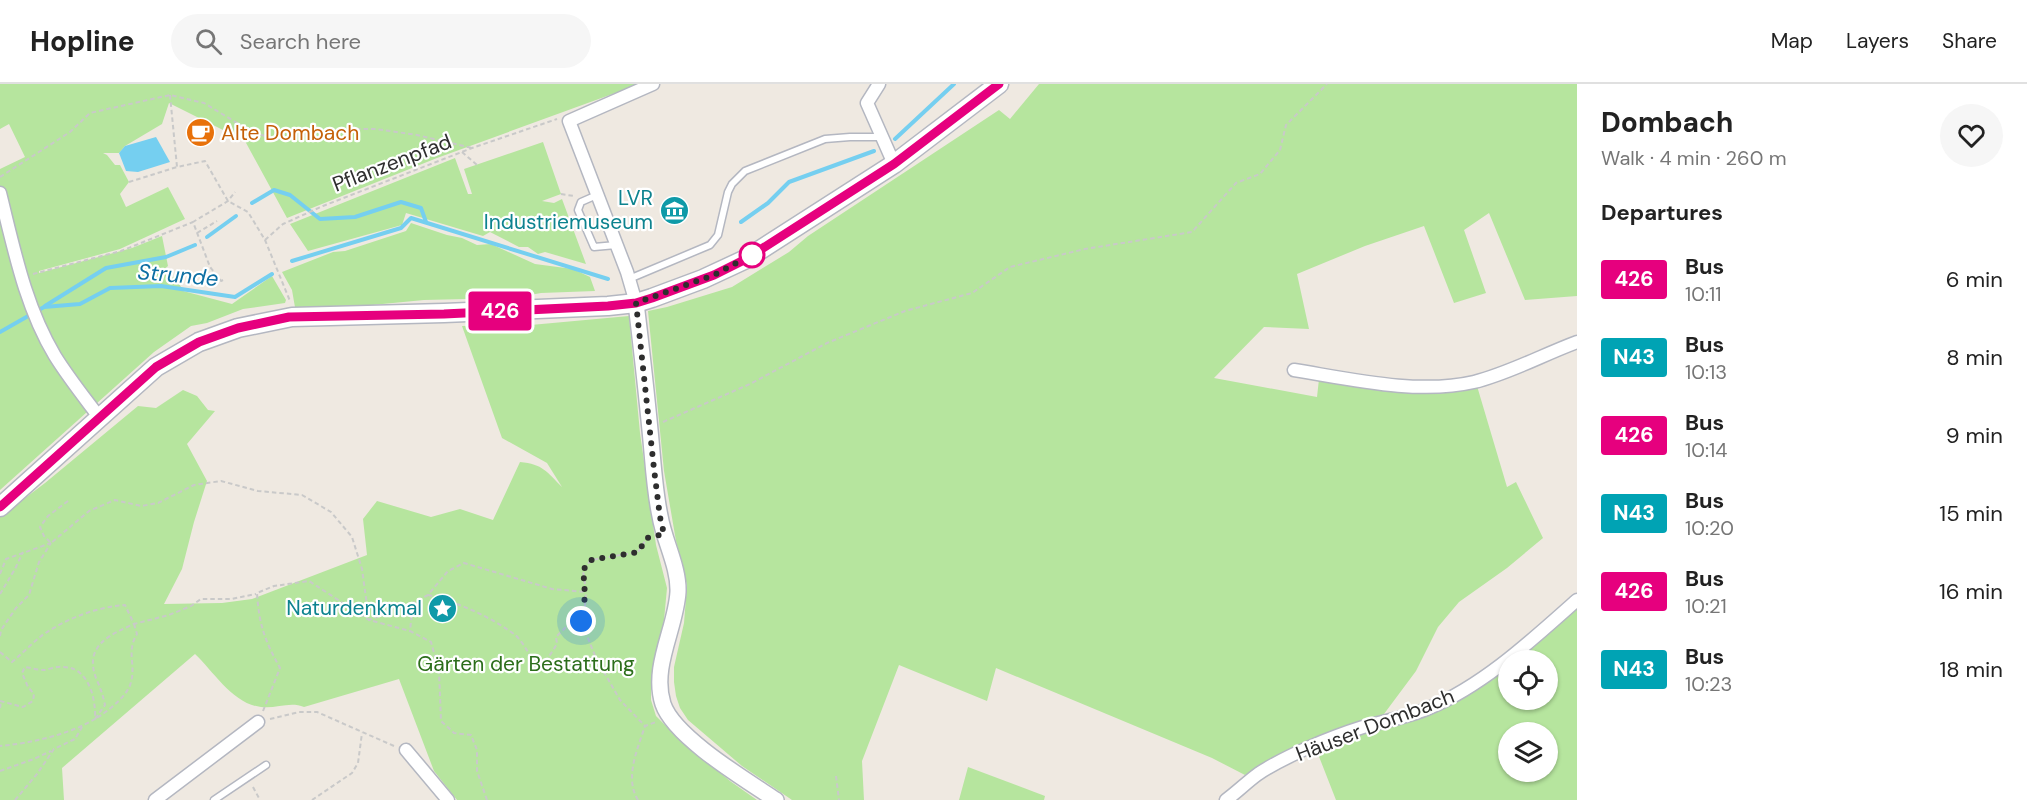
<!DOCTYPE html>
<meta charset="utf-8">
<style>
body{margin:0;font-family:"DM Sans",sans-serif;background:#f6f6f6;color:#222;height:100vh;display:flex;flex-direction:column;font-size:22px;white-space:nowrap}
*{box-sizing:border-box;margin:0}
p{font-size:20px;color:#767676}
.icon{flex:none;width:33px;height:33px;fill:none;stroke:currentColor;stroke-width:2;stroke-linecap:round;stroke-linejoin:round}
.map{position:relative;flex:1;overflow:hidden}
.sheet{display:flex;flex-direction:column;background:#fff;width:450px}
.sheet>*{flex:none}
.badge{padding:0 12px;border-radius:4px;font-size:21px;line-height:39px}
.controls{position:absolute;left:1498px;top:566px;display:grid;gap:12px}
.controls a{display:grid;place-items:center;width:60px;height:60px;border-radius:50%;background:#fff;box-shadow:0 2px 4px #0004;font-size:30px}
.you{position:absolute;width:30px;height:30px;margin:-15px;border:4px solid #fff;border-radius:50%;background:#1a73e8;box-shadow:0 0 0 9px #1a73e833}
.map>.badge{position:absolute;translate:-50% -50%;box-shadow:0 0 0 3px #fff}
h2{padding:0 24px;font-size:22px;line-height:54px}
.round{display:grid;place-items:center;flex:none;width:63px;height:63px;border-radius:32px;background:#f6f6f6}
.overview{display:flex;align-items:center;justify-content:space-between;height:102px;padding:0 24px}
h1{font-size:28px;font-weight:700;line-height:45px}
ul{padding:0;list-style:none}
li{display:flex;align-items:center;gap:18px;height:78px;padding:0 24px}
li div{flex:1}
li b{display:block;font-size:22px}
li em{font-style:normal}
li .badge{min-width:66px;font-weight:700;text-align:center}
header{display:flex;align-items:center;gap:36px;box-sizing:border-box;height:84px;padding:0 30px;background:#fff;border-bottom:2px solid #e0e0e0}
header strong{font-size:28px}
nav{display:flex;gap:33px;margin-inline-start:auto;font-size:21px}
.search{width:420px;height:54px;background:#f6f6f6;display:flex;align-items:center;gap:15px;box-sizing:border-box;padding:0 21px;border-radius:33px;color:#767676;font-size:22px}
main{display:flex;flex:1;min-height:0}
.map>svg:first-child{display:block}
</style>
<header>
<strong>Hopline</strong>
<div class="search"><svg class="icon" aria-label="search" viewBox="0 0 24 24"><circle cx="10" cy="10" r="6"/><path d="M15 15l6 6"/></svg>Search here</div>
<nav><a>Map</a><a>Layers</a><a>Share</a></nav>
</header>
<main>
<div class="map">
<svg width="1577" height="716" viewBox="0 0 1577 716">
<rect width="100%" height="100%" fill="#efe9e1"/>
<!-- green -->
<g fill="#b6e59e" fill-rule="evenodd">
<polygon points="0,0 640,0 437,74 287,134 245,57 169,19 162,40 125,62 119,69 103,69 107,71 115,81 120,81 129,98 120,110 126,123 168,103 185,135 120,165 39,187 39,189 132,164 162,152 168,182 163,186 169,196 175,192 183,207 232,220 272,192 286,216 285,219 243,225 207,239 191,242 154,268 0,406 0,85 25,73 9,40 0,45"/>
<path d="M1039,0h538v212l-52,4 -36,-87 -25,17 22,63 -32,10 -30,-77 -59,20 -68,28 12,55 -45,-2 -50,51 103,19 2,-18 158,7 30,101 9,-5 27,56 -36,30 -48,34 -21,25 -22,44 -35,47c-48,11 -94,32 -136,57l-33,-17 -216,-90 -9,33 -88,-36 -37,96 2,39h-72l-50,-34 -54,-46 -8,-12 -4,-12 -2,-14v-15l10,-44 3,-38 -11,-44 -12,-70 -16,-160 19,-4 65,-20 57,-35 19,-16 191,-126 11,9z"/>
<polygon points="543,58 561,110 542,117 554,119 562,115 586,180 545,168 538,170 528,163 519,163 490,148 483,152 406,129 402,141 308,167 290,140 455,74 468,110 472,110 464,85"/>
<polygon points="411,139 447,151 462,154 477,161 491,160 535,180 573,185 590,193 595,207 541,209 513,214 424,216 372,221 342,227 296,229 292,206 282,188 333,168 345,167 406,147"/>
<path d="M629,232l11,117 16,112 11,43 -3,32 -13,64v16l5,16 17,17 57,48 27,19h-300l-23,-29 -35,-92 -95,28c-14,-6 -28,2 -43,0 -28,-3 -47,-35 -66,-53l-133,114 2,32h-64v-283l45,-34 93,-77 18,2 27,-18 14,6 11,14 7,1 -28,33 20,37 -13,41 -12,47 -18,35 58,-1 30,-4 115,-44 -4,-36 14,-18 54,16 29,-8 33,11 27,-58c23,2 27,10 42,25l-15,-24 -45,-25 -40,-112 40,-1 7,2z"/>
<path d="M1577,523v193h-241l-18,-46 39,-20 46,-13 106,-59v37h39v-39h-37zM1509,648h39v39h-39z"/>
<polygon points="968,683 1045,712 1044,716 959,716"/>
</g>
<!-- water -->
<polygon fill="#75cff0" points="156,53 170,78 138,88 126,87 119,69 125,62"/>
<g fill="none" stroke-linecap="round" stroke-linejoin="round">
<!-- stream -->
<g stroke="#75cff0" stroke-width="4">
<polyline points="895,55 954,0"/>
<polyline points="252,119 274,106 290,111 320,135 355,133 401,118 421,124 426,138"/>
<polyline points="741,138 768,119 789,98 874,67"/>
<polyline points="207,153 236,132"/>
<polyline points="292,177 401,144 411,134 608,195"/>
<polyline points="45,222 106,184 166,173 195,161"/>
<polyline points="0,248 44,223 80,220 110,204 161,202 235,213 272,190"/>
</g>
<defs>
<g id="service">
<polyline points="597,111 581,118 578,126 594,163 616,161"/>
<polyline points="629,195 710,161 718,151 728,108 732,100 745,87 825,55 850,53 881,53"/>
<polyline points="214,716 266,681"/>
</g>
<g id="minor">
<polyline points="879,0 867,19 894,80"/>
<path d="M0,109c14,56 25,113 55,163 13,21 29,41 44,61"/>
<polyline points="636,219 627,188 569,37 653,0"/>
<path d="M1294,286c56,9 124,25 180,12 36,-9 68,-27 103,-40"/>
<polyline points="406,666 448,716"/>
<polyline points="155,716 258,638"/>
<path d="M1226,716c11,-8 21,-18 32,-26 27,-18 73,-37 105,-47 22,-6 45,-10 66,-19 55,-23 104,-69 148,-108"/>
</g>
<path id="tertiary" d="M636,219c5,42 10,85 14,127 3,29 4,58 10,86 4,25 19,51 18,76 -2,36 -27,75 -15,112 11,33 83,76 113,96"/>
<polyline id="secondary" points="0,423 156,283 199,258 238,244 292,233 444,229 608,222 636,219 652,214 703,195 746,175 894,80 999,0"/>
</defs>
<!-- service casing -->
<use href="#service" stroke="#b4b7c1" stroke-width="9"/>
<!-- minor casing -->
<use href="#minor" stroke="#b4b7c1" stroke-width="15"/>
<!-- tertiary casing -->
<use href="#tertiary" stroke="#b4b7c1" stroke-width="18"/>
<!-- secondary casing -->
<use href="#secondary" stroke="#b4b7c1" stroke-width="21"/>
<!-- path -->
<g stroke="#c9c9c9" stroke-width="2" stroke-dasharray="4.5 3" stroke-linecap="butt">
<polyline points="170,11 177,83 205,77 228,117 248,128 265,156 290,217"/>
<polyline points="462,68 477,81"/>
<polyline points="0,93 70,48 90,29 170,11 204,19 242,42 273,56 347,45 376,45 417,51 472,64"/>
<polyline points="129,98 177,83"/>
<polyline points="561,110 574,112"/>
<polyline points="197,149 217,137"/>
<polyline points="265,156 283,140 323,122 472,64 557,35"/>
<polyline points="33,190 121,167 193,138"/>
<polyline points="223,196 221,197 210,183 193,138 228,117 235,108"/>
<polyline points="663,338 750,300 827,259 905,227 972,209 1010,183 1085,165 1192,148 1236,99 1260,90 1280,66 1286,41 1327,0"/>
<polyline points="68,417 48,432 40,443 44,452 51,459 89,427 115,416 141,422 158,419 194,401 221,397 258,407 302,411 331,428 352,453 362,485 369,536 413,519"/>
<polyline points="650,453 647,454 638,468 591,476 583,486 586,508 585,522 581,537 596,574 620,616 645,642 656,638"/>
<polyline points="0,490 6,475 51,459"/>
<polyline points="0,510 15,485 23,468"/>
<path d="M428,511c29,7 61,21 86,39 9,7 15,21 22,31l12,-7 9,-14 -1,-7 15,-15 9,-1"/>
<path d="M134,540l3,10c-11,18 -1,30 -6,48 -3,14 -24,30 -36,37l10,-14c-2,-10 -5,-18 -9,-27 -12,-32 13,-43 38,-54z"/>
<polyline points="0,552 1,546 16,524 29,511 39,478 51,459"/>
<path d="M0,568l12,10c11,-9 21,-20 32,-28 24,-16 53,-27 81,-29l9,19 35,-9 22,-9 10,-7h30l25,-5"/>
<path d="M0,617l23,6 10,-6 1,-7 -6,-7 -6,-14 3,-6c6,1 13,3 19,3 6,-1 13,-4 19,-3 26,0 33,32 32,52 -27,16 -64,24 -95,27"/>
<polyline points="0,624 1,617"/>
<path d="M263,627l17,-43c-15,-27 -21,-43 -23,-75l17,-7 35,-5 60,39 41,11"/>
<polyline points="270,635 299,628 317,628 394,662"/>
<polyline points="0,687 34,675 51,667"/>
<polyline points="836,692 839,716"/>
<polyline points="253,703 260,716"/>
<polyline points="15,716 37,690 54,665 75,655 82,643"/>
<polyline points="312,716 352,689 358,679 362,649"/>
<polyline points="487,716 477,687 477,666 471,651 454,649 441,637 439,587 431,558 410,547 413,519 428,511 448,487 464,479 552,505 586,508"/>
<path d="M638,716c-14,-22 0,-52 7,-74"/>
</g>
<!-- service -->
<use href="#service" stroke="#fff" stroke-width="6"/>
<!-- minor -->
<use href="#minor" stroke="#fff" stroke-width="12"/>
<!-- tertiary -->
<use href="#tertiary" stroke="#fff" stroke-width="15"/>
<!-- secondary -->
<use href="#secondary" stroke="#fff" stroke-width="18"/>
</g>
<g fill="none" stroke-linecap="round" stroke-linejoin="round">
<defs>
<polyline id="line" points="0,423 156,283 199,258 238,244 289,233 444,230 608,222 636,219 652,214 714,191 746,175 894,80 999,0"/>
</defs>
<!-- line casing -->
<use href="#line" stroke="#fff" stroke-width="14"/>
<!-- line -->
<use href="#line" stroke="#e6007e" stroke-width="9"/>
<!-- walk -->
<path stroke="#2e2e2e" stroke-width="6" stroke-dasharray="0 10.8" d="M581,537c5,-18 4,-33 2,-51l8,-10 47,-8 9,-14 17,-4 -4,-17 -6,-48 -18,-166 78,-28 41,-22 -3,2"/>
</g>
<!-- icons -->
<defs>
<symbol id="cafe-disc" viewBox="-11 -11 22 22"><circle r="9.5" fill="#e8710a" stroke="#fff"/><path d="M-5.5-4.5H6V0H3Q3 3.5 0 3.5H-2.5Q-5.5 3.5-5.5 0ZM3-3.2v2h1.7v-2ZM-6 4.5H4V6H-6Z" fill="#fff"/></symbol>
<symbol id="museum-disc" viewBox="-11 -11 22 22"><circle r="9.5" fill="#0f9aa8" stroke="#fff"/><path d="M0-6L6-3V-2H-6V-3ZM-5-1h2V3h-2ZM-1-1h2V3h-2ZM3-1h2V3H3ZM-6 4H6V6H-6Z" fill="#fff"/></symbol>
<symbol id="sight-disc" viewBox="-11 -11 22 22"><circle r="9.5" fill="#0f9aa8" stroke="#fff"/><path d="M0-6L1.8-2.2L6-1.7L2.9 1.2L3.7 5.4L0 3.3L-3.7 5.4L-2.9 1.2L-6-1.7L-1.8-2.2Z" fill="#fff"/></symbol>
</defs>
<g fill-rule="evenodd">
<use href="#cafe-disc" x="184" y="32" width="33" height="33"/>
<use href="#museum-disc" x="658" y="110" width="33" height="33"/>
<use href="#sight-disc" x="426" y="508" width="33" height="33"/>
</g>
<!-- markers -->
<circle fill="#fff" stroke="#e6007e" stroke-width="3" cx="752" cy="171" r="12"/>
<g text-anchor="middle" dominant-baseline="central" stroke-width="4.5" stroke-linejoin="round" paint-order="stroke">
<!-- food labels -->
<g font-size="21" fill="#c56008" stroke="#fff" text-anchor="start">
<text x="221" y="49">Alte Dombach</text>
</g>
<!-- street labels -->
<g font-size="21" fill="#2e2e2e" stroke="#fff">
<text transform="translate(392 79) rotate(-21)">Pflanzenpfad</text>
<text transform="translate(1375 641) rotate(-21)">Häuser Dombach</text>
</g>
<!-- culture labels -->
<g font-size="21" fill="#0d838f" stroke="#fff" text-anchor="end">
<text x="653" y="114">LVR<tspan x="653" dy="24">Industriemuseum</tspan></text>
<text x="422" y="524">Naturdenkmal</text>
</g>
<!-- park labels -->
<g font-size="21" fill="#2c6e1b" stroke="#fff">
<text x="526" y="580">Gärten der Bestattung</text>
</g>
<!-- water labels -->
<g font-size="22" font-style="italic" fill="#0d6fa3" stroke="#fff">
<text transform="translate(178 191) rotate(5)">Strunde</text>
</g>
</g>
</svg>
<div class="controls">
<a><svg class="icon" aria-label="locate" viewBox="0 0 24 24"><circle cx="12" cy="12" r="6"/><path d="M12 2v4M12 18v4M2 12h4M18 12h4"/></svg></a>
<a><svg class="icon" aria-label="layers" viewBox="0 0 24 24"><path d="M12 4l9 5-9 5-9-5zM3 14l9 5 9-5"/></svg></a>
</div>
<div class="you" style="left:581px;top:537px"></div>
<b class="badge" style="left:500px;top:227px;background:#e6007e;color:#fff">426</b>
</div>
<section class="sheet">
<div class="overview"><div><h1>Dombach</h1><p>Walk · 4 min · 260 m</p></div><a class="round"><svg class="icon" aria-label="heart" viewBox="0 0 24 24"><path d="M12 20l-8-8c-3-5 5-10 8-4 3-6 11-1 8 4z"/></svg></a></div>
<h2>Departures</h2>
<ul>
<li><span class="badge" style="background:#e6007e;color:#fff">426</span><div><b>Bus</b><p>10:11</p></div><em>6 min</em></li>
<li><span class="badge" style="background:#00a3b4;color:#fff">N43</span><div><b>Bus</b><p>10:13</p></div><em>8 min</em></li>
<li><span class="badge" style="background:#e6007e;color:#fff">426</span><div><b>Bus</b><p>10:14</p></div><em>9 min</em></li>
<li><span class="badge" style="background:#00a3b4;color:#fff">N43</span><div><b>Bus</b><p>10:20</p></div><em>15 min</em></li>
<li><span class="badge" style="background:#e6007e;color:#fff">426</span><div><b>Bus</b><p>10:21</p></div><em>16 min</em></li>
<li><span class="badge" style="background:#00a3b4;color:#fff">N43</span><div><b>Bus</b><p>10:23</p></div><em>18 min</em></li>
</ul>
</section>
</main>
